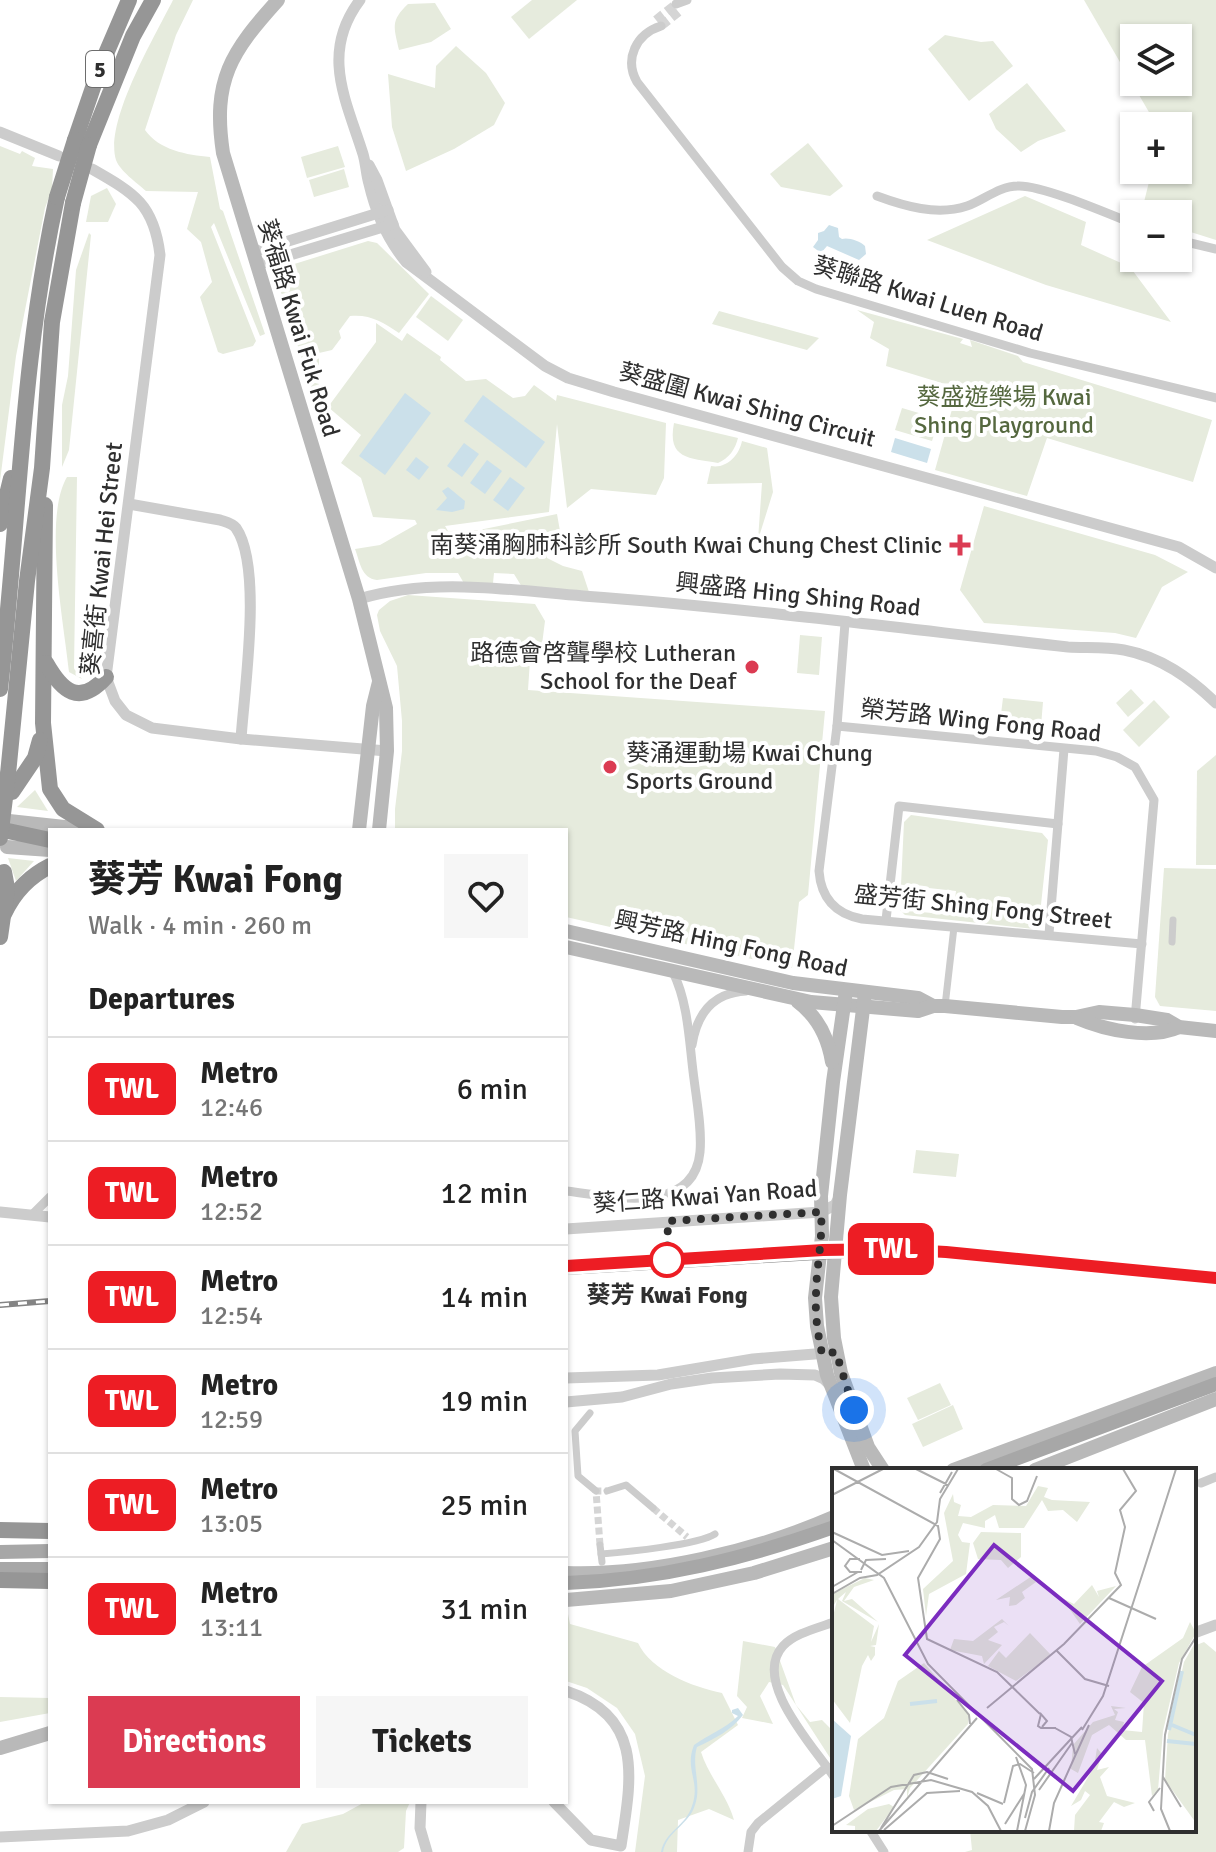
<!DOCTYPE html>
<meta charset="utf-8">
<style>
body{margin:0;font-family:Signika,"Noto Sans TC",sans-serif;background:#f6f6f6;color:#222;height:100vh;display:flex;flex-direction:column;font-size:30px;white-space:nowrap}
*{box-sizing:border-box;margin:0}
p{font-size:26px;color:#767676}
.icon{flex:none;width:44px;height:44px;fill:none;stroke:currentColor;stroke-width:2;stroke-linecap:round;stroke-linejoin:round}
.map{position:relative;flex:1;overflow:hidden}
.details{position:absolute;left:48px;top:828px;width:520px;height:976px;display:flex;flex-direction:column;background:#fff;border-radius:0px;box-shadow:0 2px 6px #0004}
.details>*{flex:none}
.badge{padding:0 16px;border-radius:12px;font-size:28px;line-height:52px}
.tools{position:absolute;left:1120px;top:24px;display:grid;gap:16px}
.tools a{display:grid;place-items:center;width:72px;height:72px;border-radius:0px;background:#fff;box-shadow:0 2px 6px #0004;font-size:40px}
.you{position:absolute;width:40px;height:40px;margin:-20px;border:6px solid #fff;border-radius:50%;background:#1a73e8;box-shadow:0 0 0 12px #1a73e833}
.map>.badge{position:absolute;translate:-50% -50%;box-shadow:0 0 0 4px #fff}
h2{padding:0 40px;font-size:30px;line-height:72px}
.round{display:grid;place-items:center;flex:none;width:84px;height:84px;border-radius:0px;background:#f6f6f6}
.headline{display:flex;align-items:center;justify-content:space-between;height:136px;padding:0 40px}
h1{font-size:38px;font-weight:700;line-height:60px}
.action{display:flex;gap:16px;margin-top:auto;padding:16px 40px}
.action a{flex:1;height:92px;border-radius:0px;background:#db3b52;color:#fff;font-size:32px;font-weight:700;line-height:92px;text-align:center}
.action a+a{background:#f6f6f6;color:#222}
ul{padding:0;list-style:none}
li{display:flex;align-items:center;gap:24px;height:104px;padding:0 40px;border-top:2px solid #e0e0e0}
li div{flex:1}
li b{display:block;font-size:30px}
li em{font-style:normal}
li .badge{min-width:88px;font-weight:700;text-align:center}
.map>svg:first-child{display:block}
</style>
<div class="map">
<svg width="1216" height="1852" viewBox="0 0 1216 1852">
<rect width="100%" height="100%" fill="#fff"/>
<!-- green -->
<g fill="#e6ebdd" fill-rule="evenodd">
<path d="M173,0h20l-17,35 -31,95c14,20 42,25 65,27l10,52 3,2 42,123 -5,2 -46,-113 -3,4 45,114 -3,5 -30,8 -5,-2 -18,-55 12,-15 -11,-40 -14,-13 11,-37 -52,-1c-9,-8 -26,-20 -30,-31 -12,-38 39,-124 57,-160z"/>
<polygon points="532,0 577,0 529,39 511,17"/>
<path d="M1084,0h132v240l-38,-12v-14h-37l11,-44h26v-44h-21zM1178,38v44h-44v-44z"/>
<path d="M435,3l16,26 -20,13 -32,8c-5,-23 -9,-29 9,-46z"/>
<polygon points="945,35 981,42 993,41 1013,66 969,101 928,49"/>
<polygon points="456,46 486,73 505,103 494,125 454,149 406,171 392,127 388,74 435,88 436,66"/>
<polygon points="1027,83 1066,131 1038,141 1021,152 996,129 989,114"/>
<polygon points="808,143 843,186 830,196 781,187 770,174"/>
<polygon points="0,146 20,154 22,151 35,158 32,166 53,169 52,189 45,208 16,356 0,481"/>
<polygon points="338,146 345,167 307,178 301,157"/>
<polygon points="344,169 349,187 314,197 309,180"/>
<polygon points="107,188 116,204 108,222 86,222 91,196"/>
<polygon points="1025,196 1086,222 1081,245 1130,267 1171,322 1046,285 927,240"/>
<polygon points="89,233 91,235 69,450 62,467 62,405 68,376 76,270"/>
<path d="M368,241l9,2 52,51 -30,39c-16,-11 -29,-19 -49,-17l-11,15 2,7 -9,12 -13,3v33h6l-1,28h-5l-39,-125 -2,-10 3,-8 7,-5z"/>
<polygon points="431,296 463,320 448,341 416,317"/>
<polygon points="857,310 963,339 960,343 972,347 970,340 1018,356 1023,362 1212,420 1193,482 1047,438 1027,496 935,470 958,388 886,366 889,349 870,338 874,322"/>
<polygon points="719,311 819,338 807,350 712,324"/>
<path d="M376,323l26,18 5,-8 34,24 -1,3 26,21 20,-2 27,19 12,-2 9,-11 22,16 1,-6 109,28 -2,55 -8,17 -65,-6 -24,19 -10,-84 -8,88 -104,14 3,5 31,-1 78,-16 3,17 -13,2v25l16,8 19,5 7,21 -67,-5 -8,-13 -20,-1 -1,10 -28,2 -7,-12h-32l-49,7c-16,-2 -17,-18 -22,-31l25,-4 37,-21 -2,-4 -42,-3 -12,-39 -20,-15 20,-28 -33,-28 48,-65z"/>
<polygon points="902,408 939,419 932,441 895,430"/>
<path d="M674,423l64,15c-3,12 -9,20 -20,25 -29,-5 -51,-4 -44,-40z"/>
<path d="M742,441l25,7 6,44 -15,48 4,-57 -55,1 4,-18c15,3 28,-10 31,-25z"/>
<path d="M67,477h10l-3,191 8,11 -13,-7c-5,-49 -26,-154 -2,-195z"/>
<polygon points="984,506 1155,555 1188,572 1162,587 1136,638 1115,633 984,623 960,590"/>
<polygon points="408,595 535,604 545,621 540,660 530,660 528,690 825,711 808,895 799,902 792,968 566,917 566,830 395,830 395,809 402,751 402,721 397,666 380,631 377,615 379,610 390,601"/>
<polygon points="800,635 822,637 819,675 797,673"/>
<polygon points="1131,689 1144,703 1128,717 1116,703"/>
<polygon points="1003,698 1043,702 1041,726 1000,722"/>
<polygon points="1154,700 1170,717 1139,747 1123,730"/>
<polygon points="1216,755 1216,865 1196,865 1197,771"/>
<polygon points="35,790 48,811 17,807"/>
<polygon points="911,815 1042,833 1048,840 1039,923 1034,929 905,915 900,910 953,915 956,891 901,885 904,822"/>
<polygon points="8,858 34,861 16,881"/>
<polygon points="1164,868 1216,869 1216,1011 1160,1006 1155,997"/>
<polygon points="916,1150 959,1154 956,1177 913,1173"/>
<polygon points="940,1383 951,1405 918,1420 907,1398"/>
<polygon points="953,1405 963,1429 923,1447 912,1424"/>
<path d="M566,1614h2l2,10 68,19c13,28 55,44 84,50l16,32 -37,27c8,25 26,43 33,68l-25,-11 -31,11 -1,32h-42l10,-76 -10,-42 -18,-26 -30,-20 -21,-7z"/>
<polygon points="743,1641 775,1647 796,1705 810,1722 822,1720 834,1732 834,1764 783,1685 769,1682 760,1696 773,1724 742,1718 747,1707 737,1696"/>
<polygon points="1204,1642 1216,1652 1216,1852 965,1852 972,1850 970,1830 1194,1830 1194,1646"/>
<polygon points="0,1697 50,1698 50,1713 0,1722"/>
<polygon points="365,1802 410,1802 406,1811 404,1848 398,1852 286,1852 302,1824 343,1814"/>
</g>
<!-- water -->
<g fill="#cbe0ea">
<path d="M829,225l9,3 1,9 3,2c6,-2 18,2 23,7l1,8 -7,6 -32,-14 -6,7 -8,-6 5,-7v-7l6,-2z"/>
<polygon points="405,393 431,413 385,475 359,456"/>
<polygon points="483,395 545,442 526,468 464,421"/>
<polygon points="895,438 931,449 927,463 891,452"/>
<polygon points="464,443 479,454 462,477 447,466"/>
<polygon points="416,457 429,467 419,480 406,470"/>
<polygon points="487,460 502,471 485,494 470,483"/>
<polygon points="510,477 525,488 508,511 493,500"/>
<polygon points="448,487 465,501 464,509 452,512 436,510 447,498 442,491"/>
<path d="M738,1708l5,7c-11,15 -29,24 -46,32 -6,19 5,38 -2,58 -6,20 -28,26 -32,47h-2c4,-21 25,-26 31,-46 9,-25 -8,-36 2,-61 15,-11 31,-16 44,-29l-6,-3v-3z"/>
</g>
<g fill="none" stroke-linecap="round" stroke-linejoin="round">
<!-- pedestrian-tunnel -->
<g stroke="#d5d5d5" stroke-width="7" stroke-dasharray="7 3.5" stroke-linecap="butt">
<polyline points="653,1508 687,1537"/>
<polyline points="600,1545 596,1491 607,1491"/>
</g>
<!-- minor-tunnel -->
<g stroke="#d5d5d5" stroke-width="9" stroke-dasharray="9 4.5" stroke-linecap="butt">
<polyline points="656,20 676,4"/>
<polyline points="661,26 681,10"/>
</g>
<!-- pedestrian -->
<g stroke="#ccc" stroke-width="7">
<polyline points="1172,942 1173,920"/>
<polyline points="945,1006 954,927"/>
<polyline points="590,1413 575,1431 578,1476 596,1491"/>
<polyline points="607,1491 626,1485 653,1508"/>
<polyline points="600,1545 602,1562"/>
<path d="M601,1554c24,-2 97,-9 114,-20"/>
</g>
<!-- minor -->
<g stroke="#ccc" stroke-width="9">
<polyline points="676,4 687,0"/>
<path d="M661,26c-25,8 -37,33 -24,56l145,185 16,14 18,8 214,64 186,45"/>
<path d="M877,196c27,10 60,20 90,10 17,-6 32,-20 51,-20 24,-1 91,28 116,38"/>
<polyline points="1178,240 1216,249"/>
<path d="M845,623l-8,103 -18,145c2,27 16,43 43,48l280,25"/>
<polyline points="837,726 1096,751 1117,757 1135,767 1154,800 1135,1019"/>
<polyline points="886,920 899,806 1058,824"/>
<polyline points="1049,934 1064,749"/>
<path d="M692,1045c5,-31 20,-52 54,-54"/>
<path d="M566,1191c43,5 128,26 134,-39 2,-23 -3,-49 -6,-73 -5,-36 -5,-74 -21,-107"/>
<polyline points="32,1215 50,1197"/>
<polyline points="1201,1483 1216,1477"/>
<path d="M834,1622c-16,6 -39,11 -51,24 -32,35 32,102 51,131"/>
<polyline points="870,1830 884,1852"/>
<polyline points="748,1852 751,1832 758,1823 827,1767"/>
</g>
<!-- tertiary -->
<g stroke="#ccc" stroke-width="11">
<path d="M360,0c-40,53 -14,100 3,154 3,10 3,20 6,30 7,30 18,55 37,78l139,104 23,12 46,14 565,155 37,21"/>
<polyline points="0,132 59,156"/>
<polyline points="369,165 377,180 395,230 426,272"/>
<path d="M92,169c42,24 62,35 68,86l-54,422 9,24 11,14 26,13 89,11 146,12"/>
<polyline points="253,252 388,210"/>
<polyline points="257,265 393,224"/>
<path d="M129,504l91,16c6,2 12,3 16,8 27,39 8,163 5,211"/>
<path d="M359,599c71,-22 151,-9 224,-3 162,12 323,33 485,51 18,1 38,0 56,3 37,7 66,28 92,53"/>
<polyline points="0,1212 50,1217"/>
<polyline points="566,1229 821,1212 835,1205 840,1196"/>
<polyline points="566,1378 658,1375 753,1359 827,1353"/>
<polyline points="566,1402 622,1397 671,1384 712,1378 780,1374 815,1375 824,1379 831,1386"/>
<polyline points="1194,1633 1216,1625"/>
<polyline points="421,1802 420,1828 427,1852"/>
<path d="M554,1802l37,38 30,6c10,-66 24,-129 -55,-155"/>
<polyline points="0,1837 128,1831 168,1820 204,1802"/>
</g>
<!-- secondary -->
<g stroke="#b9b9b9" stroke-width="14">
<path d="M278,0c-47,52 -66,80 -55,153l136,446 27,109 1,43 -8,79"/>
<polyline points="9,821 92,830"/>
<polyline points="359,830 373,706 379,682"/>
<polyline points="7,847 50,850"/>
<polyline points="566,931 793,983 918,998 933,1006"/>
<polyline points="566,947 811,1002 918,1011 933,1006 945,1006 1062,1017 1076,1017 1099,1012 1135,1015 1167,1020 1179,1027 1216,1031"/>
<polyline points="846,991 833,1082 821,1196 822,1236 815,1298 817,1326 827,1375 864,1470"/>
<polyline points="865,993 840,1195 831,1297 834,1338 841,1373 868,1447 883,1470"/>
<path d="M798,1002c20,15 30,35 34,60"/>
<path d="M1077,1018c28,12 73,22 102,9"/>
<polyline points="953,1470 1216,1373"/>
<polyline points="1035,1470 1216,1399"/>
<path d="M566,1573c85,3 190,-22 268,-56"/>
<polyline points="566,1600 671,1591 754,1573 834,1548"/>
<polyline points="0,1748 50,1733"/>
</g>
<!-- primary -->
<g stroke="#a7a7a7" stroke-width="14">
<polyline points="986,1470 1216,1384"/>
<polyline points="0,1552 50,1551"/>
<polyline points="0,1569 50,1569"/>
<path d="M566,1583c93,-3 181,-25 268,-56"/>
</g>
<!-- motorway -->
<g stroke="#969696" stroke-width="16">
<polyline points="75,140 99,70 129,0"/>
<polyline points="89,145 133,36 153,0"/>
<polyline points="45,505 43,723 50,789 63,809 97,830"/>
<polyline points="0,524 11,478"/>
<path d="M46,663c16,28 33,44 60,14"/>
<path d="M0,689c19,-164 21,-330 57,-492"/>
<polyline points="8,774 27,581 42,468 52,322 73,203"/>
<polyline points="12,792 35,758 40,740"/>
<polyline points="8,831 50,840"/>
<path d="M4,914c10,-22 24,-37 46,-48"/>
<polyline points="0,937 7,888 4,872"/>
<polyline points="0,1530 50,1531"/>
<polyline points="0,1580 50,1581"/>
</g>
<defs>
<g id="rail">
<polyline points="566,1272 849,1255"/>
<polyline points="0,1305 50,1301"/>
</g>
</defs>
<!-- rail casing -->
<use href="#rail" stroke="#848484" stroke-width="6"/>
<!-- rail -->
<use href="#rail" stroke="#fff" stroke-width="3" stroke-dasharray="9" stroke-linecap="butt"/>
<!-- motorway-bridge -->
<g stroke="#969696" stroke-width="16">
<polyline points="57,197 75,140"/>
<polyline points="73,203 89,145"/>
<polyline points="0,838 8,774"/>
</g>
</g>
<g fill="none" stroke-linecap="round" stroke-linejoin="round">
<defs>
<polyline id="line" points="566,1266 823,1250 891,1249 946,1252 1216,1278"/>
</defs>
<!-- line casing -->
<use href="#line" stroke="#fff" stroke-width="18"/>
<!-- line -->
<use href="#line" stroke="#ed1d24" stroke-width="12"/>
<!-- walk -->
<path stroke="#2f2f2f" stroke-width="8" stroke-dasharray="0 14.4" d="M667,1260l1,-39 153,-9c2,29 -5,56 -5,84 -1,20 2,39 6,58l14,-2 18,58"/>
</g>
<!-- markers -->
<g fill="#db3b52" stroke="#fff" stroke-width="3">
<path d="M956 533h8v8h8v8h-8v8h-8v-8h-8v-8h8z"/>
<circle cx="752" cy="667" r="8"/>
<circle cx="610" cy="767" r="8"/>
</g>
<circle fill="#fff" stroke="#ed1d24" stroke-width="4" cx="667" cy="1260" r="16"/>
<g text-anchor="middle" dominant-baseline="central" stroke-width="8" stroke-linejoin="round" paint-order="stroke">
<!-- shield labels -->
<rect fill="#fff" stroke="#6d6d6d" stroke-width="2" x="86" y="51" width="28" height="36" rx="6"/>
<g font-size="22" font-weight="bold" fill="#2f2f2f">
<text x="100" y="69">5</text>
</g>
<!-- street labels -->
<g font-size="24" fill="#2f2f2f" stroke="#fff">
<text transform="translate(928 299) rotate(17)">葵聯路 Kwai Luen Road</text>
<text transform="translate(299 328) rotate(73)">葵福路 Kwai Fuk Road</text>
<text transform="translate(747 405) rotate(15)">葵盛圍 Kwai Shing Circuit</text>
<text transform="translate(102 559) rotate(-84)">葵喜街 Kwai Hei Street</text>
<text transform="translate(798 595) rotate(6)">興盛路 Hing Shing Road</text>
<text transform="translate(981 721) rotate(6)">榮芳路 Wing Fong Road</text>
<text transform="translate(983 907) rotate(6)">盛芳街 Shing Fong Street</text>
<text transform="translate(731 944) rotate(12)">興芳路 Hing Fong Road</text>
<text transform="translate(705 1196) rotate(-4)">葵仁路 Kwai Yan Road</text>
</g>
<!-- park labels -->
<g font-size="24" fill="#55683f" stroke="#fff">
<text x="1004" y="397">葵盛遊樂場 Kwai<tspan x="1004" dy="28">Shing Playground</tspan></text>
</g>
<!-- poi labels -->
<g font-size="24" fill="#2f2f2f" stroke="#fff" text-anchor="end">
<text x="942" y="545">南葵涌胸肺科診所 South Kwai Chung Chest Clinic</text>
<text x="736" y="653">路德會啓聾學校 Lutheran<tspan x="736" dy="28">School for the Deaf</tspan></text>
<text x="626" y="753" text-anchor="start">葵涌運動場 Kwai Chung<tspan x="626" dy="28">Sports Ground</tspan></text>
</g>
<!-- stop labels -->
<g font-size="24" font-weight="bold" fill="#2f2f2f" stroke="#fff">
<text x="667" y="1295">葵芳 Kwai Fong</text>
</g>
</g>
<!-- overview -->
<g transform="translate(832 1468)">
<rect width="364" height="364" fill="#fff"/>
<path d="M206,18l10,2 -4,9 8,3 38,2 -13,20 -14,-12 -15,1 -6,-11 -18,28h-25l-4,-13 -10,6v7l-22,-5 -5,12 4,7 8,1 -4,31 -37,20 -3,22 -3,-27 30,-28 -9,-48 9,-19 1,8 7,3 -3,11 13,1 22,-12 33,1zM149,64l40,1v24l-13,11 -7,-8 -23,-1 -5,-16zM200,108l4,6 -14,10 3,6 -9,7 -7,1 1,-9 -14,3zM33,110l9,2 -20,7 -10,14 8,-2 26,23 -36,-21 4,-9 -8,7 36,27 -3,16 8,-18 -3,21 -6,1 5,1v8l-4,6 -3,-6 -6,11 -12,57 -18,-24v-78l5,-21 -5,8v-14zM260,117l7,12 -2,-6 19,-5 -36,38 -18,-26 12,6zM170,151l7,7 -5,-4 -10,5 4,5 -10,8 14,5 -18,19 -2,-8 -32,-6 4,-11 19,2zM358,154l6,11 -17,30 -16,68 -5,59 -6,6 -7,-56h-19l-17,-15 -17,10 -14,38 -7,-4 2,-24 20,-23 22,-7 -4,-9 15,2 -12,1 4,3 -3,8 9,2 -2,8 20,2 2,-29 -14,-11 12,-25 41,-29zM198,165l21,22 -35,26 -28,-15 11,-15 7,7zM364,173v182l-31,-43 3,-46 16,-72zM92,195l45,52 -1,9 -58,64 -3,10v-9l-13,1 -40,20 -5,-14 9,-57 26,-21 14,-37zM265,280l5,6 -5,16 12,-3 -9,10 7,19 28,7 -11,4 -10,-5 -15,20 5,1 -3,8h-27l1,-16 15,-20 -5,-4 -4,9 -10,6 23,-39zM57,336l5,3 -18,24h-21v-5l-9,-1 22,-16z" fill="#e6ebdd"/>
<path d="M0,251l19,17 -10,60 -9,3z" fill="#cbe0ea"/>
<path fill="none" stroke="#cbe0ea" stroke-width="4" d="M78,236l27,-3M340,257l24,10M337,262l13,-59M335,273l29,3"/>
<path fill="none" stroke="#acacac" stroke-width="2" d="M2,1l104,57 2,13 -22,39 9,61 70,33 43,42M84,1l32,16M164,1l16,9v21l7,6 8,-4 10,-25M108,25l12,-21M0,27l51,-26M0,64l50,23 27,-4M0,72l52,38 44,86 104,105 3,26 -10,36M28,91h-10l-5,7 5,6h12M314,95l30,-94M29,102l5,-10 20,-1M0,119l26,-15M0,126l28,-16 17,-3 42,-28 18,-25 3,-23 18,-30M277,130l47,21M225,183l28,28 24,7M125,232l12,15 1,9M155,240l77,-64 57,-59 -6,-12 10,-46 -5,-17 16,-19 -13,-22M210,259l5,-6 -6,-7 -3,12 3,2h15M223,260l16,9 4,17M250,262l21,-34 43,-133M184,289l10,28 -9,46M331,309l18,30M202,311l48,-52M207,322l33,-47M145,325l26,11M172,335l9,-37 7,-2 14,9M322,343l-5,-9 11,-14M193,350l7,-26 17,-24M173,356l19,-30M0,358l59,-39 40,-7 41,12 16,14 13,25M49,360l33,-53 13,-3 21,7M52,362l43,-37 33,-2M47,363l98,-113M217,363l5,-28 35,-78M338,363l-9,-22 4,-74 17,-76 14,-22"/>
<path fill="#7b2cbf" fill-opacity="0.15" stroke="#7b2cbf" stroke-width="4" d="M162,77l168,136 -89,110 -168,-136z"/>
<rect width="364" height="364" fill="none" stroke="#2f2f2f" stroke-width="4"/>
</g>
</svg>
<div class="tools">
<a><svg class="icon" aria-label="layers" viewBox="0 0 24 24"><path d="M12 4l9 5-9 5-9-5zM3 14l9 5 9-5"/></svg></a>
<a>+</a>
<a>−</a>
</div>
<div class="you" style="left:854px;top:1410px"></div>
<b class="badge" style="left:891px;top:1249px;background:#ed1d24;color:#fff">TWL</b>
<section class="details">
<div class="headline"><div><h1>葵芳 Kwai Fong</h1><p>Walk · 4 min · 260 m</p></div><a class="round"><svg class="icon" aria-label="heart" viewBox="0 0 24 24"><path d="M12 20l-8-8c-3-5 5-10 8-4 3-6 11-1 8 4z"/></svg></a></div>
<h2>Departures</h2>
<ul>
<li><span class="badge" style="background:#ed1d24;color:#fff">TWL</span><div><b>Metro</b><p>12:46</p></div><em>6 min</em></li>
<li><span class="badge" style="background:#ed1d24;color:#fff">TWL</span><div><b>Metro</b><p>12:52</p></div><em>12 min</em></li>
<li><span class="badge" style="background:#ed1d24;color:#fff">TWL</span><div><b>Metro</b><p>12:54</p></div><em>14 min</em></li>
<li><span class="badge" style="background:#ed1d24;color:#fff">TWL</span><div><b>Metro</b><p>12:59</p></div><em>19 min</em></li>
<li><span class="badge" style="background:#ed1d24;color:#fff">TWL</span><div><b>Metro</b><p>13:05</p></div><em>25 min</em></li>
<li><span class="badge" style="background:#ed1d24;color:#fff">TWL</span><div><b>Metro</b><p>13:11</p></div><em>31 min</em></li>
</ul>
<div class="action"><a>Directions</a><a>Tickets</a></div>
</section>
</div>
